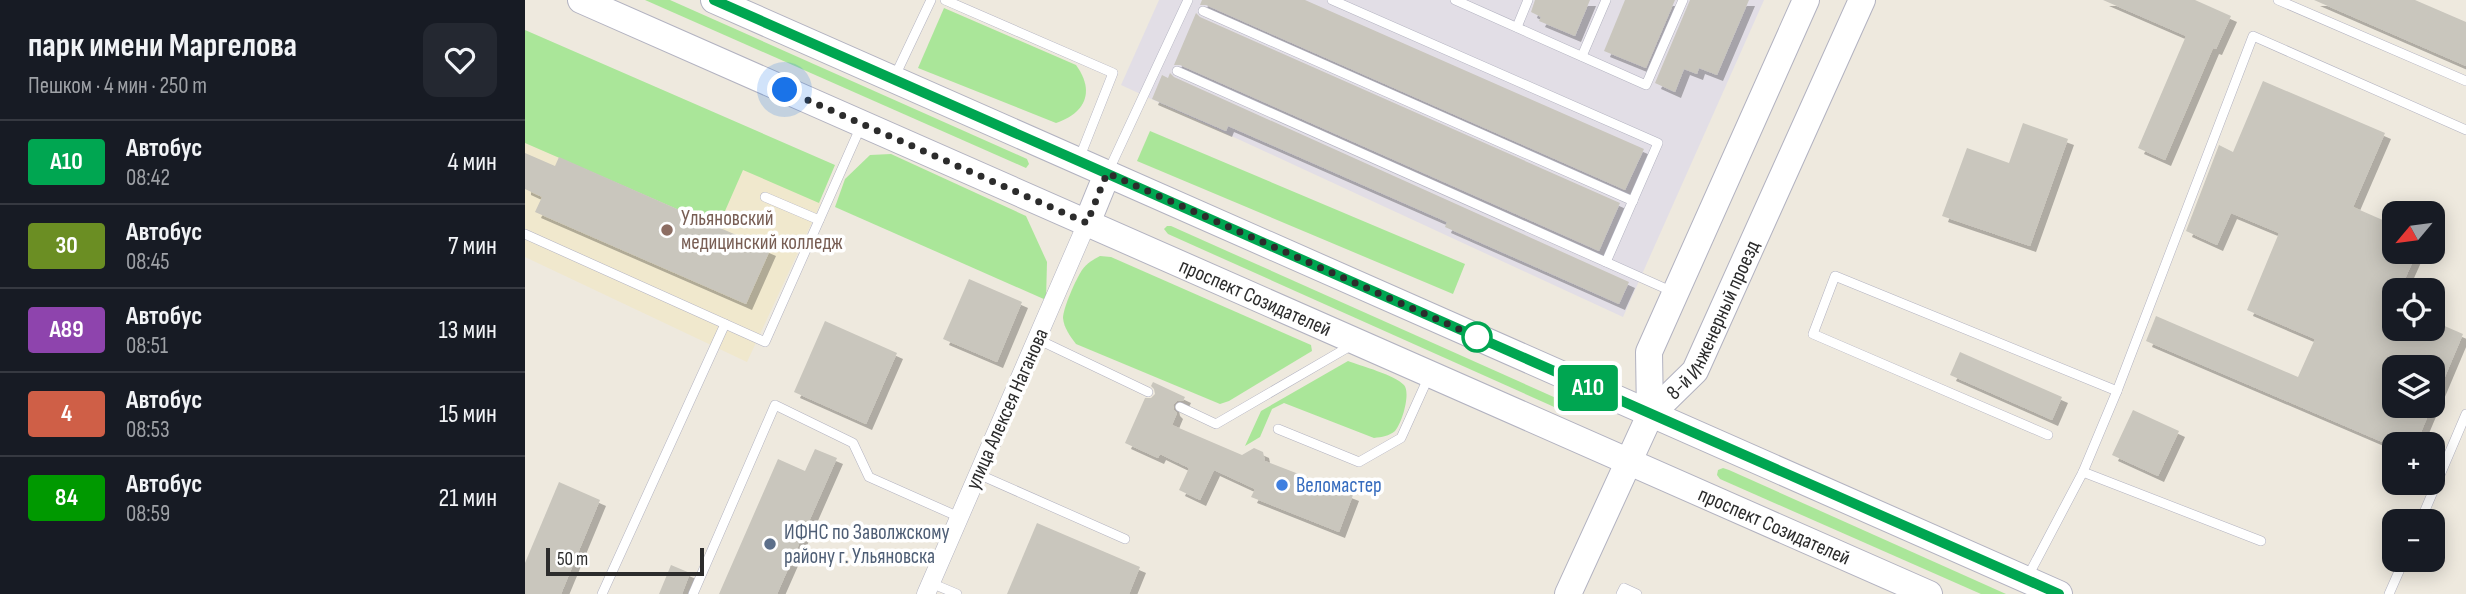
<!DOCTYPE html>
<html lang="ru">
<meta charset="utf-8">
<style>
body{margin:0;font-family:"Sofia Sans Condensed",sans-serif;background:#242831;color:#f1f3f6;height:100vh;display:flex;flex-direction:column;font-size:26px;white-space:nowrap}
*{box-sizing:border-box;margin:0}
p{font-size:23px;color:#9ea1a6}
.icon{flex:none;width:38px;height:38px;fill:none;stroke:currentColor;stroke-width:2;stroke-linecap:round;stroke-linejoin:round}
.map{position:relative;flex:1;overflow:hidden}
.panel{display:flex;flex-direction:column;background:#171b24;width:525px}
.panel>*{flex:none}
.badge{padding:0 14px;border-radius:5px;font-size:24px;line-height:46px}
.needle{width:46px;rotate:241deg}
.controls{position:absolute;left:1857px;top:201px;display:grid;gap:14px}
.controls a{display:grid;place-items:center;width:63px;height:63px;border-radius:14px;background:#171b24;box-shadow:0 4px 18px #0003;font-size:35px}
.scale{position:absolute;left:21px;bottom:18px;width:158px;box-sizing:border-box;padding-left:7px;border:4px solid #2c2c2c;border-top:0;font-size:19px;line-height:24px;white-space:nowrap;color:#2c2c2c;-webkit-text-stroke:5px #fff;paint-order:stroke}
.you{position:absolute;width:35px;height:35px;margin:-18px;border:5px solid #fff;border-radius:50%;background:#1a73e8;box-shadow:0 0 0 10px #1a73e833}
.map>.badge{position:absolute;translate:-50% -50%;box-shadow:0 0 0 4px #fff}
.round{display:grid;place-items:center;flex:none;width:74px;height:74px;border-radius:14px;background:#242831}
.head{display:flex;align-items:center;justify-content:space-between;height:119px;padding:0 28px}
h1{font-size:33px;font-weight:700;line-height:52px}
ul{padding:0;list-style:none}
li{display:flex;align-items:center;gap:21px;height:84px;padding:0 28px;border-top:2px solid #363941}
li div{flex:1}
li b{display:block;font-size:26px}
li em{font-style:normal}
li .badge{min-width:77px;font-weight:700;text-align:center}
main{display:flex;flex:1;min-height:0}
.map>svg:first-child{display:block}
</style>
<main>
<section class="panel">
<div class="head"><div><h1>парк имени Маргелова</h1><p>Пешком · 4 мин · 250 m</p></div><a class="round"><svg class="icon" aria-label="heart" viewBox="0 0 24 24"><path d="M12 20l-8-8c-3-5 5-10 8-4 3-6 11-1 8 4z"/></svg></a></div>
<ul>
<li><span class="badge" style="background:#00a651;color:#fff">А10</span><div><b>Автобус</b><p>08:42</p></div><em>4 мин</em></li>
<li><span class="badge" style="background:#6b8e23;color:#fff">30</span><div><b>Автобус</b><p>08:45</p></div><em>7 мин</em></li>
<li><span class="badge" style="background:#8e44ad;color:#fff">А89</span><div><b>Автобус</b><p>08:51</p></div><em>13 мин</em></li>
<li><span class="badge" style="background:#cf5f47;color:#fff">4</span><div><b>Автобус</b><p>08:53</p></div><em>15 мин</em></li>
<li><span class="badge" style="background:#090;color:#fff">84</span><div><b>Автобус</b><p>08:59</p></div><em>21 мин</em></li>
</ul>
</section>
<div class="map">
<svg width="1941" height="594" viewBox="0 0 1941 594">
<defs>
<filter id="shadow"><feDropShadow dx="6" dy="6" stdDeviation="0" flood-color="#0004"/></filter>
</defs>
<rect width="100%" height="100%" fill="#eee9de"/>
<!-- industrial -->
<polygon fill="#e2dee6" points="634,0 1239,0 1098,317 596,85"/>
<!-- education -->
<polygon fill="#f0e8cd" points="0,63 296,203 222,362 0,257"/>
<!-- green -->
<g fill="#aae699">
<polygon points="120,0 145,0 502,159 504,164 501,168"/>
<path d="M419,8l132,57c19,26 10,48 -20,58l-138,-55z"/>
<polygon points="0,30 310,165 294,203 218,170 193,227 0,143"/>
<polygon points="625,131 940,264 928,294 612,161"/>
<polygon points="366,154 501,216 522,262 521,300 310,207 320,179 345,155"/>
<polygon points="642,226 646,226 1040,402 1036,410 643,234 639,229"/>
<path d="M575,256l11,1 200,88 1,6 -83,50 -9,3 -144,-60c-6,-8 -12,-16 -13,-26 0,-10 13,-39 19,-48 5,-7 12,-11 18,-14z"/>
<path d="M823,361c13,5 47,14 56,24 7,8 -2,38 -9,46 -6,5 -13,6 -21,7l-90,-35 -12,6 -12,28 -15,9 16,-35z"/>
<polygon points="1198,468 1204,470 1481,594 1456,594 1195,479 1192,475 1193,470"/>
</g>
<!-- building -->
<g fill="#c9c6bd" filter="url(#shadow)">
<polygon points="677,0 780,0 1119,149 1100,190 681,5 675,5"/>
<polygon points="1010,0 1065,0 1050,36 1014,21 1016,17 1006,12"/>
<polygon points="1100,0 1150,0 1121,68 1079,51"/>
<polygon points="1165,0 1224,0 1192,75 1174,68 1172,74 1159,69 1150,92 1130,83"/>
<polygon points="1578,0 1670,0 1706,16 1691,49 1688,48 1640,160 1613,148 1661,36"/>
<polygon points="1789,0 1890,0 1941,22 1941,66"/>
<polygon points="671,13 675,17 1095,203 1074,251 655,65 649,65"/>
<polygon points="645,73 649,77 1104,282 1094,304 920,227 922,222 703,126 701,131 627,99 637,75 643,78"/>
<polygon points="1738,81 1860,133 1828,207 1869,225 1869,252 1892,252 1875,290 1869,290 1869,329 1908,329 1908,321 1938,334 1908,405 1908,368 1869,368 1869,406 1907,406 1891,444 1862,444 1621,341 1631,316 1773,377 1790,339 1722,310 1754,233 1706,213 1692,245 1661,231 1694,145 1708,152"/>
<polygon points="1498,123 1543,139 1505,246 1417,216 1442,148 1484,163"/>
<polygon points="0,153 30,166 34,157 245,250 221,304 10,212 17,197 0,189"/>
<polygon points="444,279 497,302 472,362 418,339"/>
<polygon points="300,321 372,353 341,424 269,392"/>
<polygon points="1435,352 1537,397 1527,420 1425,375"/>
<polygon points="628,382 660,397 658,401 652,401 648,405 649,410 652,413 647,425 717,455 729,448 738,452 740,461 828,495 814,532 726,497 730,489 689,470 675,500 654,490 664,468 635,454 633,458 600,443 620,398 626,398 630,394 629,389 626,386"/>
<polygon points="1608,410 1654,431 1633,476 1587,455"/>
<polygon points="290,449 312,458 252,594 194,594 253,459 280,471"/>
<polygon points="34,482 75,500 36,594 0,594 0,563"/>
<polygon points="512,523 615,567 604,594 482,594"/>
<polygon points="146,565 165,573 157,594 134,594"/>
</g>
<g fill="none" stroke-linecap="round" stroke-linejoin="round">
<defs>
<g id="lane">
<polyline points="420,0 588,73 554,159"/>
<polyline points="807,0 1133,143 1081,262"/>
<polyline points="930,0 1121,85 1158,0"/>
<polyline points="1753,0 1941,81"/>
<polyline points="678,11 1108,201"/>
<polyline points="992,27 1003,0"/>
<polyline points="1057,56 1081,0"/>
<polyline points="652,71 1146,291"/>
<polyline points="369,78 406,0"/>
<polyline points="583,172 663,0"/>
<polyline points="240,197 294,220"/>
<polyline points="0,234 240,342 336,126"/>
<polyline points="512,339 623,392"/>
<polyline points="655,407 691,424 827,345"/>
<polyline points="753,429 834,462 876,438 904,376"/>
<polyline points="1523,435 1288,334 1310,276 1592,391"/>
<polyline points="1558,472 1736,541"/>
<polyline points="453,474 600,539"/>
<polyline points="1895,522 1941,414"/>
<polyline points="1502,578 1558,472 1592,391 1728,36 1941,130"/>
<polyline points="406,583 432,594"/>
<polyline points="77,594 200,324"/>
<polyline points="168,594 250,405 328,443 344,477 434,517"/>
<polyline points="1096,594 1099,588 1112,594"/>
<polyline points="1864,594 1879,560"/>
</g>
<polyline id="street" points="401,594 562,223"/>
<g id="secondary">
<path id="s1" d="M56,0l1348,594"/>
<polyline points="189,0 1534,594"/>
<polyline points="562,223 582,174"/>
<polyline points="1125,415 1124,352 1281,0"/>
<path id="s2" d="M1043,594l82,-179 45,-44 167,-371"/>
</g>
</defs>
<!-- lane casing -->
<use href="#lane" stroke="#b2b2c0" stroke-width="10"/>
<!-- street casing -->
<use href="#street" stroke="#b2b2c0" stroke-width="19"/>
<!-- secondary casing -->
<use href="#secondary" stroke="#b2b2c0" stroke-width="28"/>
<!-- lane -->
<use href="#lane" stroke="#fff" stroke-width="9"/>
<!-- street -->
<use href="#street" stroke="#fff" stroke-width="18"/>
<!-- secondary -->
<use href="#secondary" stroke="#fff" stroke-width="26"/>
</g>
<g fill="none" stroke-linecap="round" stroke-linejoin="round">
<defs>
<polyline id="line" points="189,0 1534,594"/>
</defs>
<!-- line casing -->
<use href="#line" stroke="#fff" stroke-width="16"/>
<!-- line -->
<use href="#line" stroke="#00a651" stroke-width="10"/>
<!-- walk -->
<polyline stroke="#2c2c2c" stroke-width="7" stroke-dasharray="0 12.6" points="260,90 562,223 582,173 952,337"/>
</g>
<!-- markers -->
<circle fill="#8d6e63" stroke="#fff" stroke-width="2.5" cx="142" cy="230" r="7"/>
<circle fill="#fff" stroke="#00a651" stroke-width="3.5" cx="952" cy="337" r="14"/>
<circle fill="#3f7fe0" stroke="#fff" stroke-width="2.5" cx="757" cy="485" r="7"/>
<circle fill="#5c6f8a" stroke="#fff" stroke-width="2.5" cx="245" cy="544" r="7"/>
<g text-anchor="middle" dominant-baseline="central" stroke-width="7" stroke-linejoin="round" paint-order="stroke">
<!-- education labels -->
<g font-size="21" fill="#785e54" stroke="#fff" text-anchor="start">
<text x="156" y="218">Ульяновский<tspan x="156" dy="24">медицинский колледж</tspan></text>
</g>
<!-- street labels -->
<g font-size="21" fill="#2c2c2c" stroke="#fff">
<text stroke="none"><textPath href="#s1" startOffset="737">проспект Созидателей</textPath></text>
<text stroke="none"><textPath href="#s2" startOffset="313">8-й Инженерный проезд</textPath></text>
<text transform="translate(482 409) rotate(-66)">улица Алексея Наганова</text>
<text stroke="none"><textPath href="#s1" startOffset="1304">проспект Созидателей</textPath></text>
</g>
<!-- shop labels -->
<g font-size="21" fill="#366cbe" stroke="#fff" text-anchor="start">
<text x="771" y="485">Веломастер</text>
</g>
<!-- service labels -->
<g font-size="21" fill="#4e5e75" stroke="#fff" text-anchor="start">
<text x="259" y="532">ИФНС по Заволжскому<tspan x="259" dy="24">району г. Ульяновска</tspan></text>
</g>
</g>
</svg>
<div class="controls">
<a><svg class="needle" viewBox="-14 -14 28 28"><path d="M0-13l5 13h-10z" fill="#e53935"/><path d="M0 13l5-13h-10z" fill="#9ea1a6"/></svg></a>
<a><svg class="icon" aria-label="locate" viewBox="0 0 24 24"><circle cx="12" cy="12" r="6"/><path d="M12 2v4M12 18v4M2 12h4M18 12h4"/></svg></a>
<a><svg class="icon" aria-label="layers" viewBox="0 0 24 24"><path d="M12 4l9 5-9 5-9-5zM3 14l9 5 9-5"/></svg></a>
<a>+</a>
<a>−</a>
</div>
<div class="scale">50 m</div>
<div class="you" style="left:260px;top:90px"></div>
<b class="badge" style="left:1063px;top:388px;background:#00a651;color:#fff">А10</b>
</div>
</main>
